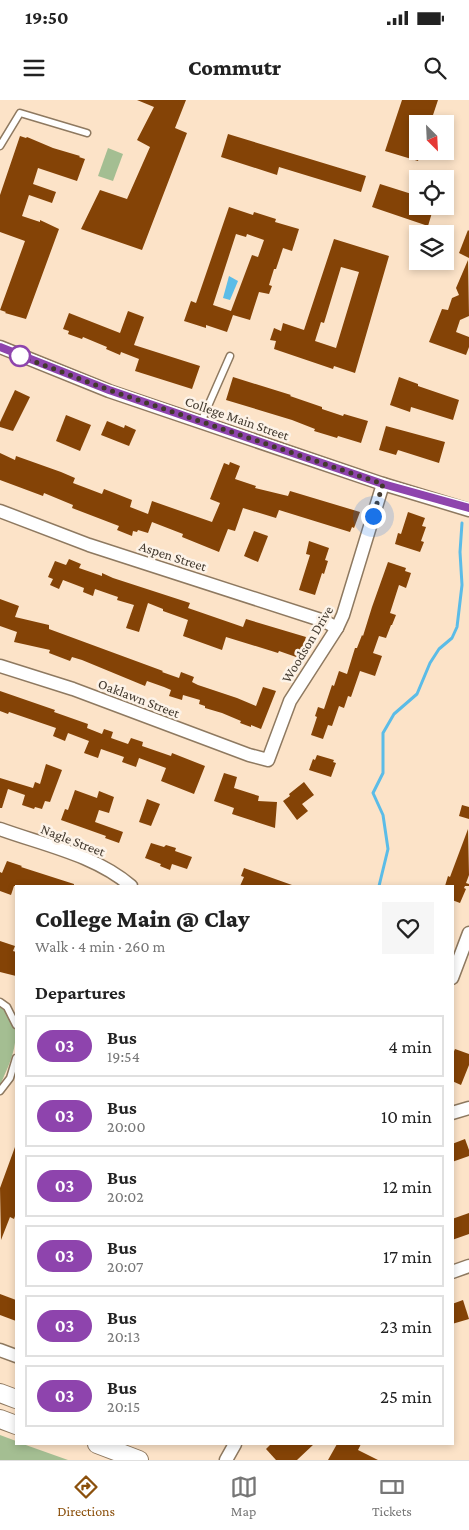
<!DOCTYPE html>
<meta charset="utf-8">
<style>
body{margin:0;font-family:"Crimson Pro",serif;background:#f6f6f6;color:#222;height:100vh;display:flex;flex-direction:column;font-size:19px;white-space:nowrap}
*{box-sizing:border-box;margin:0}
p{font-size:16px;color:#767676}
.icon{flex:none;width:28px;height:28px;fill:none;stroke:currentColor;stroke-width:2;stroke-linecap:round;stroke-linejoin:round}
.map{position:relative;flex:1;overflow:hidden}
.sheet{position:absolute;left:15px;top:785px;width:439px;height:560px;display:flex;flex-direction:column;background:#fff;border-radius:0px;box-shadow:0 2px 8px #0003}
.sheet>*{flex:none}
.badge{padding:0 10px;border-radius:16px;font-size:18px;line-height:32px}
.needle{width:32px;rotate:156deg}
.buttons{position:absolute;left:409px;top:15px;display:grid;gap:10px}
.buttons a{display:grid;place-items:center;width:45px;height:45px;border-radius:0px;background:#fff;box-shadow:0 2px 8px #0003;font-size:25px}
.you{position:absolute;width:25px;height:25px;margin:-12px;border:4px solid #fff;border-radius:50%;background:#1a73e8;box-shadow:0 0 0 8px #1a73e833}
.map>.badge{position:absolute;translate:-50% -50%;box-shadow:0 0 0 2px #fff}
h2{padding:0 20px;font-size:19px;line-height:45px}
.round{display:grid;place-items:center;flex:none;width:52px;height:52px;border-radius:0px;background:#f6f6f6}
.head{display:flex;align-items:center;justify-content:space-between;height:85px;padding:0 20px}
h1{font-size:24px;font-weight:800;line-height:38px}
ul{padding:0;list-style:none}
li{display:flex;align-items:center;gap:15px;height:62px;margin:0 10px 8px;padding:0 10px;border:2px solid #e0e0e0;border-radius:0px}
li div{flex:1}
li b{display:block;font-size:19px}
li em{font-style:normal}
li .badge{min-width:55px;font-weight:700;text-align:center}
.status{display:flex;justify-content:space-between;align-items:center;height:35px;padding:0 25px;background:#fff;direction:ltr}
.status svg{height:14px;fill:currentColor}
header{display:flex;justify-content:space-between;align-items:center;height:65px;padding:0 20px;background:#fff;font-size:22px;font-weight:800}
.tabs{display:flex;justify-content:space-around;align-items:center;height:70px;border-top:1px solid #e0e0e0;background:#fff;font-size:14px;color:#767676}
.tabs a{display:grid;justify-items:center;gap:2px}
.tabs .selected{color:#8b500c}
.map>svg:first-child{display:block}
</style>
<div class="status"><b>19:50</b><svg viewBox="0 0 49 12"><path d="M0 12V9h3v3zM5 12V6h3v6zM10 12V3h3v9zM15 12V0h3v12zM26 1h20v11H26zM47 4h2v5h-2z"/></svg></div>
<header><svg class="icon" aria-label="menu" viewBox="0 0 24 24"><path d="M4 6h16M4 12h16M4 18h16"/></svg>Commutr<svg class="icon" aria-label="search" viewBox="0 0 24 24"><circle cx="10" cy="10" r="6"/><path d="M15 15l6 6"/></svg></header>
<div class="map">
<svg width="469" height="1360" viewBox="0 0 469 1360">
<rect width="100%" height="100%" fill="#fce3c8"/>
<!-- green -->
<g fill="#a4be92">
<polygon points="108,48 123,54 113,81 98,76"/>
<path d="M0,906c28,20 12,53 0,79z"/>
<polygon points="0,1335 16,1341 16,1344 23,1344 68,1360 0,1360"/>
</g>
<!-- water -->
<polygon fill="#5bbce7" points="229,176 238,181 230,200 223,198"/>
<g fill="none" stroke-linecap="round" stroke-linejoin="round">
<!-- stream -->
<polyline stroke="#5bbce7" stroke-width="3" points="379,786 388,749 383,715 373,693 383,673 383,633 394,614 417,594 430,563 439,549 452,538 457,527 462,485 460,452 462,423"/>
</g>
<!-- building -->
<g fill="#844306" fill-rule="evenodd">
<polygon points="137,0 186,0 175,28 187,33 142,150 81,129 100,90 127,99 150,47 137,40 154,7"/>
<polygon points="402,0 438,0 430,24 418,24 418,51 421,51 418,61 385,51"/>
<polygon points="228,34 366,76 361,92 279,67 277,75 221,57"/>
<polygon points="20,36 26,38 27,37 53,48 80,56 79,57 85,59 77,81 38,68 33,84 56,92 52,103 29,95 22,116 40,122 40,120 59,129 26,219 5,213 6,212 0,210 25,141 0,132 0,95"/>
<polygon points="380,84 418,96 418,106 434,106 428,126 372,107"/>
<path d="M229,107l24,8 1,-3 22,7 -1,3 24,7 -7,22 -9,-3 -7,21h-2l-5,16 3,1 -3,8 -10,-2 -9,28 -17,-5 -6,17 -21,-7v3l-22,-7 7,-20 5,2zM236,134l10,3 1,-3 17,6 -6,17 -6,-2 -21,56 -18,-6z"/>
<polygon points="468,130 469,131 469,158 459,153"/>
<path d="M334,139l55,17 -34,117 -21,-7 -1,3 -59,-20 2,-8 -6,-1 4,-12 7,3 2,-8 21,7zM341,167l18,5 -23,76 -21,-7 6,-19 3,1z"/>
<polygon points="468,160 469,216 460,220 456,232 469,237 469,247 466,255 429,242 442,209 448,210 452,198 459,195 456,188"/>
<polygon points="128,211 144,217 134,245 200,266 192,289 135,271 139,259 121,252 120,255 106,249 107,247 83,237 82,239 68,234 69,231 63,229 69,213 120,233"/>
<polygon points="233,277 291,295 290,296 322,307 322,309 343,316 344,314 368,321 361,343 338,336 337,338 314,331 315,329 292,320 226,300"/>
<polygon points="399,277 418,284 418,286 459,300 453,320 411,307 410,312 390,305"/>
<polygon points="15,290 30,297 13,331 0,327 0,322"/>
<polygon points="66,315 91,325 80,351 56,341"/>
<polygon points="107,321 124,328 125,325 136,330 129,346 101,335"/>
<polygon points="386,326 445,342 439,363 398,350 396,355 379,350"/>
<polygon points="0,353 15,360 16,356 61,372 75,378 73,383 102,394 104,389 132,400 130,407 148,414 152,401 212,422 220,403 210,399 224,363 229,365 230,362 240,366 235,379 256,386 255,388 288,396 290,391 360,412 354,428 352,427 350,432 279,410 276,418 243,408 235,431 228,429 219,452 182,437 183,434 152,422 148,433 138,430 137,432 133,431 132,436 117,430 119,426 72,408 73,405 44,393 43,396 0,380"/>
<polygon points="408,412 425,418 422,426 426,427 421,441 424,442 420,452 395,444 398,433 401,434"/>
<polygon points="254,431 268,436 258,462 244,456"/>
<polygon points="309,441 329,448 325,460 328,461 324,474 322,473 315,495 299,490 310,455 306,454"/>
<polygon points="69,459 81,464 79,468 102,476 102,473 113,478 190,503 188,508 243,527 246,519 306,537 299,558 279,551 278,553 226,537 222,550 183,536 188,520 163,511 163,509 148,503 139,532 126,528 134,505 117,500 118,497 95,489 93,496 83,492 84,488 63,480 59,489 50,485 53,479 48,477 55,461 66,465"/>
<polygon points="388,462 406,468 405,471 411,473 406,488 399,485 390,513 396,515 392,525 391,525 386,538 379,536 373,553 382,556 375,576 360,571 351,597 348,596 344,608 339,606 332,626 328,625 323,639 311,635 317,617 315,616 318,607 324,609 332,585 334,586 339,571 347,574 355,548 357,548 362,535 363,536 372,507"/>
<polygon points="0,499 19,506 15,517 49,525 49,529 163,571 162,572 179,578 181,572 194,577 192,582 198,585 237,598 256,606 263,587 276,591 261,629 251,625 251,627 240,623 241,621 222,613 205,608 205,606 199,604 200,600 183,595 182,600 169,596 171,590 164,587 147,581 145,586 82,560 72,557 70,561 49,553 50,550 14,542 17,532 0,526"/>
<polygon points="0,591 55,610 54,612 88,624 87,628 102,634 104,629 113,632 111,638 128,644 131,638 143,642 142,646 171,656 172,653 205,666 194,694 161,681 166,668 139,658 136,667 122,662 124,657 101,649 98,658 84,653 89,641 68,633 65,641 53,636 56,628 9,612 8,614 0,611"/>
<polygon points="317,655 334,660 333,662 336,663 331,677 309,670 313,659 315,660"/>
<polygon points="46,664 62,670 50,702 45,701 42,709 35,707 34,709 22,705 25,695 8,689 2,708 0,708 0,678 33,688 35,682 40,684"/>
<polygon points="224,673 237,677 234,688 259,696 258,701 277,702 275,728 232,714 234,708 214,701"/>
<polygon points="304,682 314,695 302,704 308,711 297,720 283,701 290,696 289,694"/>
<polygon points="75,690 97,698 99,691 114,697 109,713 99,710 95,722 123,732 119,743 105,738 106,736 61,720 65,709 68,710"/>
<polygon points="147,699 160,704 151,726 139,722"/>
<polygon points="462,705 469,707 469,719 459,716"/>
<polygon points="468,729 469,775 466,783 469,784 469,786 465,786 464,788 466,789 460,803 452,800 452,786 445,786 448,776 450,777"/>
<polygon points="151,743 164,747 166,745 176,748 175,751 192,757 187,769 172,764 170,770 160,766 161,764 145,758"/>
<polygon points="7,761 22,766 21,767 74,784 74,786 14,786 11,795 0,791 0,772 2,773"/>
<polygon points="244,768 292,785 292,786 240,786 244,777 241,776"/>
<polygon points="0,841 15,846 13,851 16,852 16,876 0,872"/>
<polygon points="455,949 469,954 469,965 461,985 452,981 452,956"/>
<polygon points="465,1039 469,1050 469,1056 452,1062 452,1044"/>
<polygon points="15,1047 16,1113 14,1119 10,1117 1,1140 0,1088"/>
<polygon points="469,1113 469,1134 452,1140 452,1119"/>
<polygon points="0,1194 16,1200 16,1221 0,1215"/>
<polygon points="463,1200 469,1219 452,1224 452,1204"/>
<polygon points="271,1344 314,1344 297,1360 276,1360 266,1349"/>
<polygon points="337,1344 361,1344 358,1350 378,1360 328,1360"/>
</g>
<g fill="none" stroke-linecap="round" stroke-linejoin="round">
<defs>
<g id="lane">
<polyline points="0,46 20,13 87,33"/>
<polyline points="201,322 230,256"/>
<polyline points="0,902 7,907 16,925"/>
<polyline points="0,991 10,978 16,958"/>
</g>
<g id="street">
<polyline points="0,247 109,291 383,384 469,410"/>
<polyline points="0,411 89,445 324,521 337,528"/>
<polyline points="0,566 73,589 249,655 268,660 290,601 337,528 343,515 383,384"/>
<path d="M0,729c44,16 95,26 131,57"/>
<polyline points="452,878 469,833"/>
<polyline points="452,1013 469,1008"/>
<polyline points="452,1172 469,1166"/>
<polyline points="0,1250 16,1256"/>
<polyline points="226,1360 235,1344"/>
</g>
<g id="secondary">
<polyline points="0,1293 16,1299"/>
<polyline points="0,1319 16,1325"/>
<polyline points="97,1344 139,1360"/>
</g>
</defs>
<!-- lane casing -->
<use href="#lane" stroke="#8e7960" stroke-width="9"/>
<!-- street casing -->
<use href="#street" stroke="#8e7960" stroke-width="15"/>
<!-- secondary casing -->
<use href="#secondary" stroke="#8e7960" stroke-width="20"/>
<!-- lane -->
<use href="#lane" stroke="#fff" stroke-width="6"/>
<!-- street -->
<use href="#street" stroke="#fff" stroke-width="12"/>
<!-- secondary -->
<use href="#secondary" stroke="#fff" stroke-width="18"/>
</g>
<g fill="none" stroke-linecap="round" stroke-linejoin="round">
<defs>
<polyline id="line" points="0,247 109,290 383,384 469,408"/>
</defs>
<!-- line casing -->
<use href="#line" stroke="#fff" stroke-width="11"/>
<!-- line -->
<use href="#line" stroke="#8e44ad" stroke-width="8"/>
<!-- walk -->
<polyline stroke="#42392e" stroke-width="5" stroke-dasharray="0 9" points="20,256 109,290 383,384 373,416"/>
</g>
<!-- markers -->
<circle fill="#fff" stroke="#8e44ad" stroke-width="2.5" cx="20" cy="256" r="10"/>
<g text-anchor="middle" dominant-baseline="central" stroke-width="5" stroke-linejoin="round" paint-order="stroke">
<!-- street labels -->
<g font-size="14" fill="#42392e" stroke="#fdf3e8">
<text transform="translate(237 318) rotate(19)">College Main Street</text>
<text transform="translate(173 456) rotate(18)">Aspen Street</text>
<text transform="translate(307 544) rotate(-59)">Woodson Drive</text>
<text transform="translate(139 598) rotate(21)">Oaklawn Street</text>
<text transform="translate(73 740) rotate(21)">Nagle Street</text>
</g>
</g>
</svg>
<div class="buttons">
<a><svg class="needle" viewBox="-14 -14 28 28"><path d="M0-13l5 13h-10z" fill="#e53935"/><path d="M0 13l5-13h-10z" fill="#767676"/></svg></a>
<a><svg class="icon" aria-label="locate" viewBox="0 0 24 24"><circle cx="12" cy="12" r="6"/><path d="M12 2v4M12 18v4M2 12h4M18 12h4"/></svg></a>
<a><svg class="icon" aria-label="layers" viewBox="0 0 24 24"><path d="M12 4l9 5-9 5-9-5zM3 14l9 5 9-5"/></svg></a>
</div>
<div class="you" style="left:373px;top:416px"></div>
<section class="sheet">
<div class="head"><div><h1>College Main @ Clay</h1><p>Walk · 4 min · 260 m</p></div><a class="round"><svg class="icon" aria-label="heart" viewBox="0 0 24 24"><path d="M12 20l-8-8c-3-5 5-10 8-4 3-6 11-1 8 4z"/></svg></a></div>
<h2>Departures</h2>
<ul>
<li><span class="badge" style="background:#8e44ad;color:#fff">03</span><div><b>Bus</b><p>19:54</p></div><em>4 min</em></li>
<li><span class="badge" style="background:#8e44ad;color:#fff">03</span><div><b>Bus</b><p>20:00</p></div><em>10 min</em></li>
<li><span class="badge" style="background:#8e44ad;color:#fff">03</span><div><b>Bus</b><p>20:02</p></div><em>12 min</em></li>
<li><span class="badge" style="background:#8e44ad;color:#fff">03</span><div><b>Bus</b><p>20:07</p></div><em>17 min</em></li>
<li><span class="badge" style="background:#8e44ad;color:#fff">03</span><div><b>Bus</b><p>20:13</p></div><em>23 min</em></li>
<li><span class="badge" style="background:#8e44ad;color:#fff">03</span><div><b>Bus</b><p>20:15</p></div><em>25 min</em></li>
</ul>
</section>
</div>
<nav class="tabs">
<a class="selected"><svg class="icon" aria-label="directions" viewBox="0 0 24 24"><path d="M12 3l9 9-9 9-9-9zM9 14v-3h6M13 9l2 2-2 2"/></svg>Directions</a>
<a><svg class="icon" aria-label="map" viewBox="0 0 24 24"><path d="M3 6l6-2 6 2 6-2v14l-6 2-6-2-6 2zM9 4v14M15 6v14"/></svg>Map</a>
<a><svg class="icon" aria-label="tickets" viewBox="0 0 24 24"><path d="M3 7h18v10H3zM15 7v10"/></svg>Tickets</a>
</nav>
